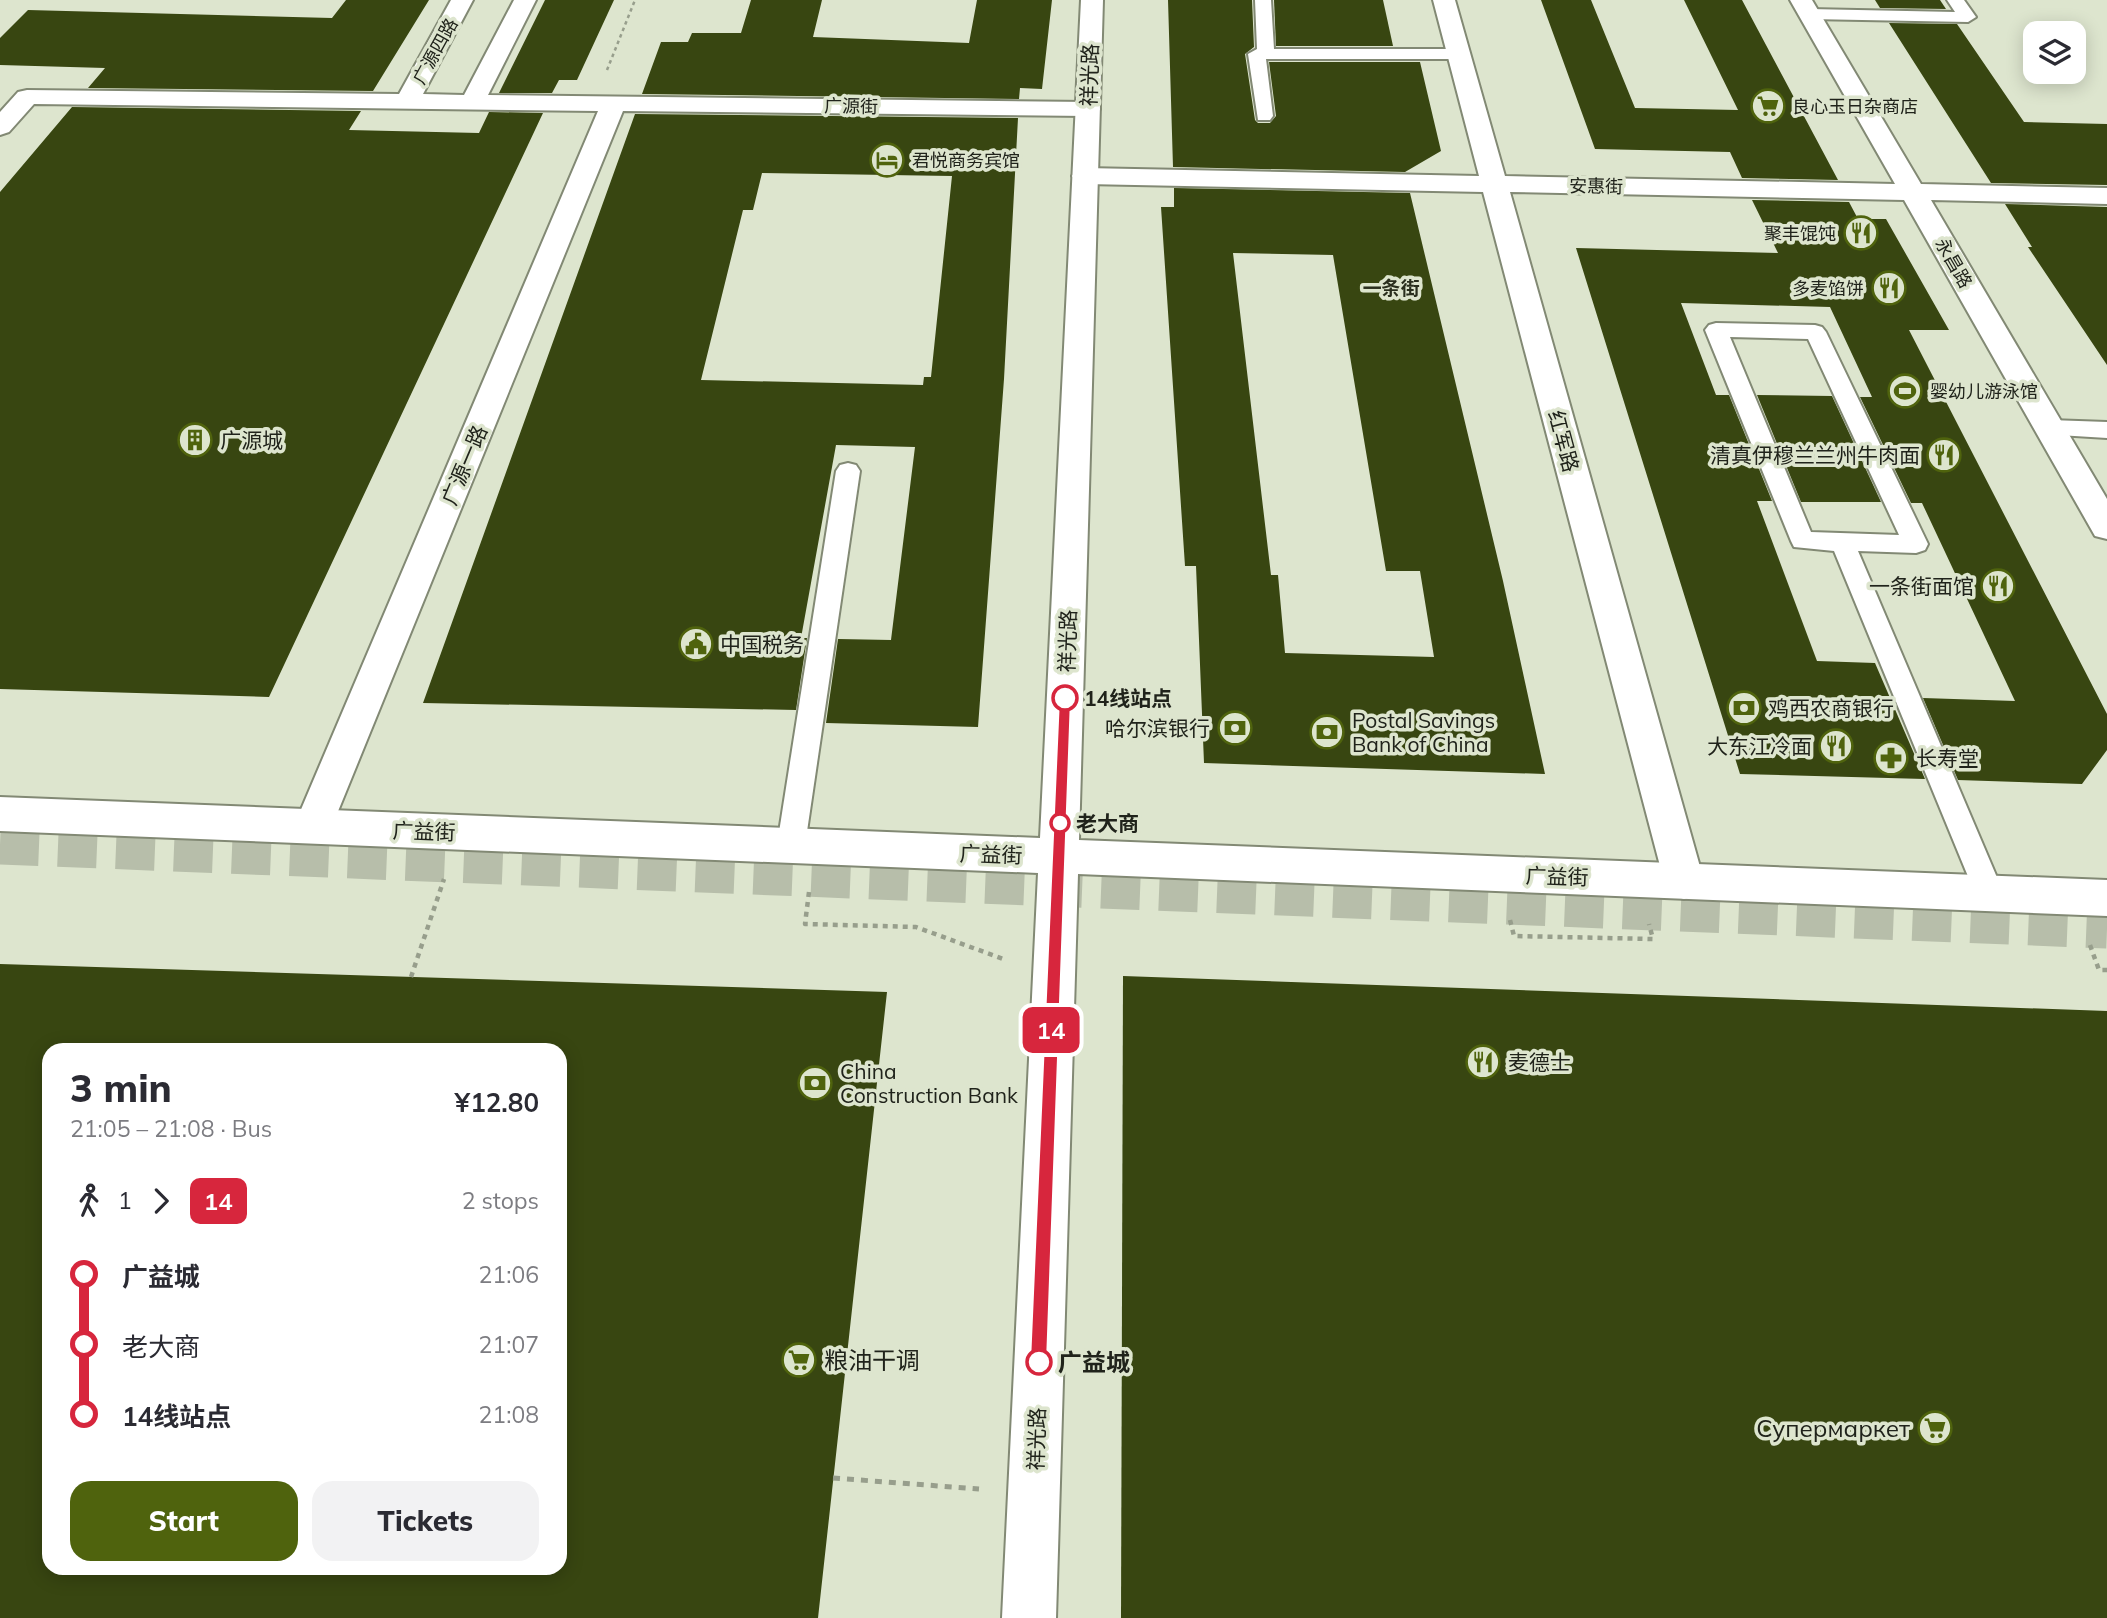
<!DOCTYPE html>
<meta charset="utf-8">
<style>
body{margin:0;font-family:Mulish,"Noto Sans SC",sans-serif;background:#f2f2f3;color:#2b2b33;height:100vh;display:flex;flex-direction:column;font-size:26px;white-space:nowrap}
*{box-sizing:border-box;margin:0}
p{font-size:23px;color:#7c7c81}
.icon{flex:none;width:38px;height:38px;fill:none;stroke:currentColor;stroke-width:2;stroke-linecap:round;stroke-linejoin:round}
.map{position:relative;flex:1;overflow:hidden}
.sheet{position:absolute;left:42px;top:1043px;width:525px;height:532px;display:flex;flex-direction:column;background:#fff;border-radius:21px;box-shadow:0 4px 18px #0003}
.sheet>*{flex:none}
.badge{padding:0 14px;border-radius:10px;font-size:24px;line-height:46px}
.fabs{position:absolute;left:2023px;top:21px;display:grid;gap:14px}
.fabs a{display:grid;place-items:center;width:63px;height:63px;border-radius:14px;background:#fff;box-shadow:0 4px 18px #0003;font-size:35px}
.map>.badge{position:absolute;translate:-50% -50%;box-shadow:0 0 0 4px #fff}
.legs{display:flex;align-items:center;gap:10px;height:77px;padding:0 28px;font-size:23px}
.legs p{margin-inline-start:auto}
.summary{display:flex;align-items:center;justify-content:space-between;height:119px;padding:0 28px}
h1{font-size:38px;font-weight:800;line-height:52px}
.primary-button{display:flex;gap:14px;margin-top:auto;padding:14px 28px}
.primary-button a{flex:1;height:80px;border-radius:21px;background:#4f630d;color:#fff;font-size:28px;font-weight:800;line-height:80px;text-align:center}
.primary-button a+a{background:#f2f2f3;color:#2b2b33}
ul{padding:0 28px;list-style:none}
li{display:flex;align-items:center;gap:24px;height:70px;font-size:26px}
li i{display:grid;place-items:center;width:10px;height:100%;margin:0 9px;background:currentColor}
li i::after{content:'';width:18px;height:18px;margin:-9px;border:5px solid;border-radius:50%;background:#fff}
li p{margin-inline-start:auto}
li:first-child i{background:linear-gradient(#0000 50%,currentColor 0)}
li:last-child i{background:linear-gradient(currentColor 50%,#0000 0)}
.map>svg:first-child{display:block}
</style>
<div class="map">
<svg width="2107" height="1618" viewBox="0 0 2107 1618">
<rect width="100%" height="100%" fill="#dde5ce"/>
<!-- building -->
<g fill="#384611" fill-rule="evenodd">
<polygon points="346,0 429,0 373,91 88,88 105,68 0,65 0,38 28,10 332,18"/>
<polygon points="545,0 614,0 577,80 559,80 552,93 499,93"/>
<polygon points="751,0 822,0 813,37 969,43 977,0 1052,0 1042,89 1020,88 1019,99 642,94 661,42 688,42 692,33 741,33"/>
<polygon points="1168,0 1252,0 1254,47 1245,54 1255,120 1258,123 1270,123 1276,116 1269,62 1420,62 1441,151 1405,172 1173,167"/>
<polygon points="1274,0 1383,0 1393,46 1276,46"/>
<polygon points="1541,0 1591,0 1635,108 1738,110 1684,0 1742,0 1838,180 1742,178 1730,152 1595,149"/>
<polygon points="1875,0 1940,0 1946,9 1880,8"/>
<polygon points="1889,23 1957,24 2024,122 2107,124 2107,185 1991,183"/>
<polygon points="72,107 361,111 349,130 479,133 489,112 543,113 269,697 0,689 0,192"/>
<path d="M635,114l383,4 -14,261 -26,348 -152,-4 12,-84 53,1 24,-193 -79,-2 -35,193h6l-11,72 -373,-7zM762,173l190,3 -21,201h-7l-1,8 -222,-5 42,-170h10z"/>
<path d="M1174,188l236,5 93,388 42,193 -341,-11 -8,-197h-11l-24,-359h13zM1233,253l100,2 53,316h34l14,86 -149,-4 -7,-78h-7z"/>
<polygon points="1752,200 1849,202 1858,219 1886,219 1949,330 1909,330 2107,714 2107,750 2082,784 1958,780 1923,698 2015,701 1922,503 1911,503 1860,397 1872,397 1830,307 1681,303 1716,395 1729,395 1772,501 1757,501 1817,661 1875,663 1925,779 1740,774 1576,248 1778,253"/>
<polygon points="2005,204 2107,207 2107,365 2028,247 2032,247"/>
<polygon points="1757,395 1832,396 1881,502 1801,502"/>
<path d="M0,964l887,28 -69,626h-818zM49,1050h511v518h-511z"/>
<polygon points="1123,976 2107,1011 2107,1618 1121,1618"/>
</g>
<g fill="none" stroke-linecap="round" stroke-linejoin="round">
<!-- pedestrian-tunnel -->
<polyline stroke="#b7beaa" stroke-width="39" stroke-dasharray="39 19" stroke-linecap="butt" points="0,845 2107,929"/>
<defs>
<g id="service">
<polygon points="1255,0 1271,0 1274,49 1459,49 1468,54 1459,59 1266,59 1273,116 1270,120 1258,120 1248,54 1257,49"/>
<polygon points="1947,0 1964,0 1976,17 1968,22 1809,19 1801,14 1809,9 1955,12"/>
<path d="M1716,323l99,2 7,2 4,5 102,212 -3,6 -9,3 -58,-2 146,343 -5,9 -10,4 -10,-4 -145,-352 -40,-4 -3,-6 -86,-211 4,-5zM1730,337l78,2 91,196 -88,-3z"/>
<polygon points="2050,420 2107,422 2107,438 2042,434 2039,428 2042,422"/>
<polygon points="848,463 856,465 860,471 805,845 801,854 791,857 781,854 777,845 836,471 840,465"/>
</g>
<g id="minor">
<polygon points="451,0 473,0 423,94 464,95 514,0 536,0 488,95 1088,102 1097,104 1100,109 1097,114 1088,116 623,111 332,826 327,838 313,843 299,838 294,826 598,111 34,104 9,132 0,135 0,112 18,92 27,90 399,94"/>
<polygon points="1433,0 1455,0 1505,176 1895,184 1790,0 1812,0 1921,184 2107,188 2107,204 1931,200 2107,499 2107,539 2095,536 1904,200 1510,192 1704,881 1698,894 1684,899 1670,894 1664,881 1483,192 1085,184 1076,182 1072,176 1076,170 1085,168 1479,176"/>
</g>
<polygon id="tertiary" points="1081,0 1103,0 1079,840 2107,880 2107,916 1078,874 1056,1618 1002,1618 1038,873 0,831 0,797 1040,838"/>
</defs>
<!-- service casing -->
<use href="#service" stroke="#828974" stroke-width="4"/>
<!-- minor casing -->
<use href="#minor" stroke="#828974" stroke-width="4"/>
<!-- tertiary casing -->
<use href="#tertiary" stroke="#828974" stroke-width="4"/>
<!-- path-far2 -->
<polyline stroke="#979e8c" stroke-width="2.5" stroke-dasharray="3.5 3.5" stroke-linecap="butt" points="607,70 635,0"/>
<!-- path-far1 -->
<g stroke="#979e8c" stroke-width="4.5" stroke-dasharray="5 5" stroke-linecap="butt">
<polyline points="809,892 805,924 916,927 1006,960"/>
<polyline points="1510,920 1514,936 1653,939 1649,924"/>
<polyline points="2090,945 2099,970 2107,970"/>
<polyline points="411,977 444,879"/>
</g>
<!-- path -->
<polyline stroke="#979e8c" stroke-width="5" stroke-dasharray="7 7" stroke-linecap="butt" points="833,1478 979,1489"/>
<!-- service -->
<use href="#service" fill="#fff" fill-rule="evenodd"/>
<!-- minor -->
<use href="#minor" fill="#fff" fill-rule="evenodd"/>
<!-- tertiary -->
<use href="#tertiary" fill="#fff" fill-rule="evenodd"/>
</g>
<!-- line-1 -->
<polygon fill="#d7263d" stroke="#fff" stroke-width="2" points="1065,693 1071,698 1047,1362 1045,1368 1039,1371 1032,1368 1030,1362 1059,698"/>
<!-- icons -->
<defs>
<symbol id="supermarket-ring" viewBox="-11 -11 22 22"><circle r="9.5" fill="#dde5ce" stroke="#4f630d" stroke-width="1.5"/><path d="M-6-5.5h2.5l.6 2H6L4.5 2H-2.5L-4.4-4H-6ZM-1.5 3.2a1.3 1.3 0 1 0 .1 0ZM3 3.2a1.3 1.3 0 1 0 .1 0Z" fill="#4f630d"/></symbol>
<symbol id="hotel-ring" viewBox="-11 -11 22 22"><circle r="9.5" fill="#dde5ce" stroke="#4f630d" stroke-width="1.5"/><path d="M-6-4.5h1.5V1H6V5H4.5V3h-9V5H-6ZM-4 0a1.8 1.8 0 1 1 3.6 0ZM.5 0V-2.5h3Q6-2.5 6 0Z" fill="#4f630d"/></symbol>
<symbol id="restaurant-ring" viewBox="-11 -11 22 22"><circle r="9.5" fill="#dde5ce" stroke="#4f630d" stroke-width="1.5"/><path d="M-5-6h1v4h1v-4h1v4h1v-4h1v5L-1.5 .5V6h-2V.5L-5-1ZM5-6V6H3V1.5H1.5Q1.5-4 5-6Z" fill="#4f630d"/></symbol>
<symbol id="stadium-ring" viewBox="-11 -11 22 22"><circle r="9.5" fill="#dde5ce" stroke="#4f630d" stroke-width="1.5"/><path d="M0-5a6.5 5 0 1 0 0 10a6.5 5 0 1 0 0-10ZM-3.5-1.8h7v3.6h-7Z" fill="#4f630d"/></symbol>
<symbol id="building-ring" viewBox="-11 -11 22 22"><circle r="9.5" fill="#dde5ce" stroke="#4f630d" stroke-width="1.5"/><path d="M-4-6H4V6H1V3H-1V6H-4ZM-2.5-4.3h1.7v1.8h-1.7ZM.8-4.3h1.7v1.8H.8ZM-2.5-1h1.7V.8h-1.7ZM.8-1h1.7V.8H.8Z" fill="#4f630d"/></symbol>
<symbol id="civic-ring" viewBox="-11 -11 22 22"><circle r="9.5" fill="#dde5ce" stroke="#4f630d" stroke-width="1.5"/><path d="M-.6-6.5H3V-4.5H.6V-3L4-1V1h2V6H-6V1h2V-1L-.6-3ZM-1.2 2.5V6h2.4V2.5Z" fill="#4f630d"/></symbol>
<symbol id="bank-ring" viewBox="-11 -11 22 22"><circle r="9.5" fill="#dde5ce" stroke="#4f630d" stroke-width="1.5"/><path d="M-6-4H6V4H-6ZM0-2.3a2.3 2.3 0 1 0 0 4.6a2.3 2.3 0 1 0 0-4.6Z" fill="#4f630d"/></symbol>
<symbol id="pharmacy-ring" viewBox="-11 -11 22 22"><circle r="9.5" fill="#dde5ce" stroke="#4f630d" stroke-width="1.5"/><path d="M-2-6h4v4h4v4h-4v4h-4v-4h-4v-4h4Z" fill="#4f630d"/></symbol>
</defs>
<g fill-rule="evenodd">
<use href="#supermarket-ring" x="1749" y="87" width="38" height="38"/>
<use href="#hotel-ring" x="868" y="141" width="38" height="38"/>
<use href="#restaurant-ring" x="1842" y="214" width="38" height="38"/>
<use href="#restaurant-ring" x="1870" y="269" width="38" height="38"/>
<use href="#stadium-ring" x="1886" y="372" width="38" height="38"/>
<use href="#building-ring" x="176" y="421" width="38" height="38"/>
<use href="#restaurant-ring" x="1925" y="436" width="38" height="38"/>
<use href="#restaurant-ring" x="1979" y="567" width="38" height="38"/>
<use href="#civic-ring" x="677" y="625" width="38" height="38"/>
<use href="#bank-ring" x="1725" y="689" width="38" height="38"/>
<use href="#bank-ring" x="1216" y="709" width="38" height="38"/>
<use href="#bank-ring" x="1308" y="713" width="38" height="38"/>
<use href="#restaurant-ring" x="1817" y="727" width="38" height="38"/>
<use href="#pharmacy-ring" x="1872" y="739" width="38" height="38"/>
<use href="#restaurant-ring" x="1464" y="1043" width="38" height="38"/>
<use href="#bank-ring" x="796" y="1064" width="38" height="38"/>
<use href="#supermarket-ring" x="780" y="1341" width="38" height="38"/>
<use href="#supermarket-ring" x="1916" y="1409" width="38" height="38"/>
</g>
<!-- markers -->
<g fill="#fff" stroke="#d7263d" stroke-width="3.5">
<circle cx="1065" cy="698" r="12"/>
<circle cx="1060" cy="823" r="9"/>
<circle cx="1039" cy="1362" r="12"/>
</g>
<g text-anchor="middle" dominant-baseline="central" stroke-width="7" stroke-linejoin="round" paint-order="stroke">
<!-- far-street labels -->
<g font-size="18" fill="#20231b" stroke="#dde5ce">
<text transform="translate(435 51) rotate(-61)">广源四路</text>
<text transform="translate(851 106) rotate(1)">广源街</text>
<text transform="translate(1596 186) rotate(1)">安惠街</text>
<text transform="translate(1954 263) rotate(60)">永昌路</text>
</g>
<!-- far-poi labels -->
<g font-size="18" fill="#20231b" stroke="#dde5ce" text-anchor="start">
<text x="1792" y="106">良心玉日杂商店</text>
<text x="912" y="160">君悦商务宾馆</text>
<text x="1836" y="233" text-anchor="end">聚丰馄饨</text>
<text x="1864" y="288" text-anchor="end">多麦馅饼</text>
<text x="1930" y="391">婴幼儿游泳馆</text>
</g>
<!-- far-neighbourhood labels -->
<g font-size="19" font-weight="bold" fill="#292e1d" stroke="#dde5ce">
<text x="1391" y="288">一条街</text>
</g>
<!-- street labels -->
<g font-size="21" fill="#20231b" stroke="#dde5ce">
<text transform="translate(1089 75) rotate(-88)">祥光路</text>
<text transform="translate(1564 441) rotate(75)">红军路</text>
<text transform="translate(464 465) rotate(-67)">广源一路</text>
<text transform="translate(1067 641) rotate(-88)">祥光路</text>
<text transform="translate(424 831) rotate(2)">广益街</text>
<text transform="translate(991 854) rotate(2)">广益街</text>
<text transform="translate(1557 876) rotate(2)">广益街</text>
<text transform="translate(1036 1439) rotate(-88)">祥光路</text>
</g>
<!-- poi labels -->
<g font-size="21" fill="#20231b" stroke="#dde5ce" text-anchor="start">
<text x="220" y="440">广源城</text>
<text x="1920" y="455" text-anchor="end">清真伊穆兰兰州牛肉面</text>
<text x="1974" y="586" text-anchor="end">一条街面馆</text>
<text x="720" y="644">中国税务</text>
<text x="1768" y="708">鸡西农商银行</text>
<text x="1352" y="720">Postal Savings<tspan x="1352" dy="24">Bank of China</tspan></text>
<text x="1210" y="728" text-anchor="end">哈尔滨银行</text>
<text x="1812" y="746" text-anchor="end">大东江冷面</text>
<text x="1916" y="758">长寿堂</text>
<text x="1508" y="1062">麦德士</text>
<text x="840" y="1071">China<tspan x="840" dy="24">Construction Bank</tspan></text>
</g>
<!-- stop labels -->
<g font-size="21" font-weight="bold" fill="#20231b" stroke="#dde5ce" text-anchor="start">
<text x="1084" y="698">14线站点</text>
<text x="1076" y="823">老大商</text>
</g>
<!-- near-poi labels -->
<g font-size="24" fill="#20231b" stroke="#dde5ce" text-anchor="start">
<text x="824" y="1360">粮油干调</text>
<text x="1910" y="1428" text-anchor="end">Супермаркет</text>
</g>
<!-- near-stop labels -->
<g font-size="24" font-weight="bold" fill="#20231b" stroke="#dde5ce" text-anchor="start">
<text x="1058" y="1362">广益城</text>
</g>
</g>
</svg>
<div class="fabs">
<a><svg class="icon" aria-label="layers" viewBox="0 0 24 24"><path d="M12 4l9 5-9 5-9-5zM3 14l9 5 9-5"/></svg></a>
</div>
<b class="badge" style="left:1051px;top:1030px;background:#d7263d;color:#fff">14</b>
<section class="sheet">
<div class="summary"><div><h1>3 min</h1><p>21:05 – 21:08 · Bus</p></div><b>¥12.80</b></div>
<div class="legs"><svg class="icon" aria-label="walk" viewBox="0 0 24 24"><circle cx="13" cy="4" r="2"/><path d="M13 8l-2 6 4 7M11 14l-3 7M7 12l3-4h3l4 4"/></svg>1<svg class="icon" aria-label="forward" viewBox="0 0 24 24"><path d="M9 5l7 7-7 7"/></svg><b class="badge" style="background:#d7263d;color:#fff">14</b><p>2 stops</p></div>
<ul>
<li><i style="color:#d7263d"></i><b>广益城</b><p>21:06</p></li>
<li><i style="color:#d7263d"></i><span>老大商</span><p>21:07</p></li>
<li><i style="color:#d7263d"></i><b>14线站点</b><p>21:08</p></li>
</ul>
<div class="primary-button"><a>Start</a><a>Tickets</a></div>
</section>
</div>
